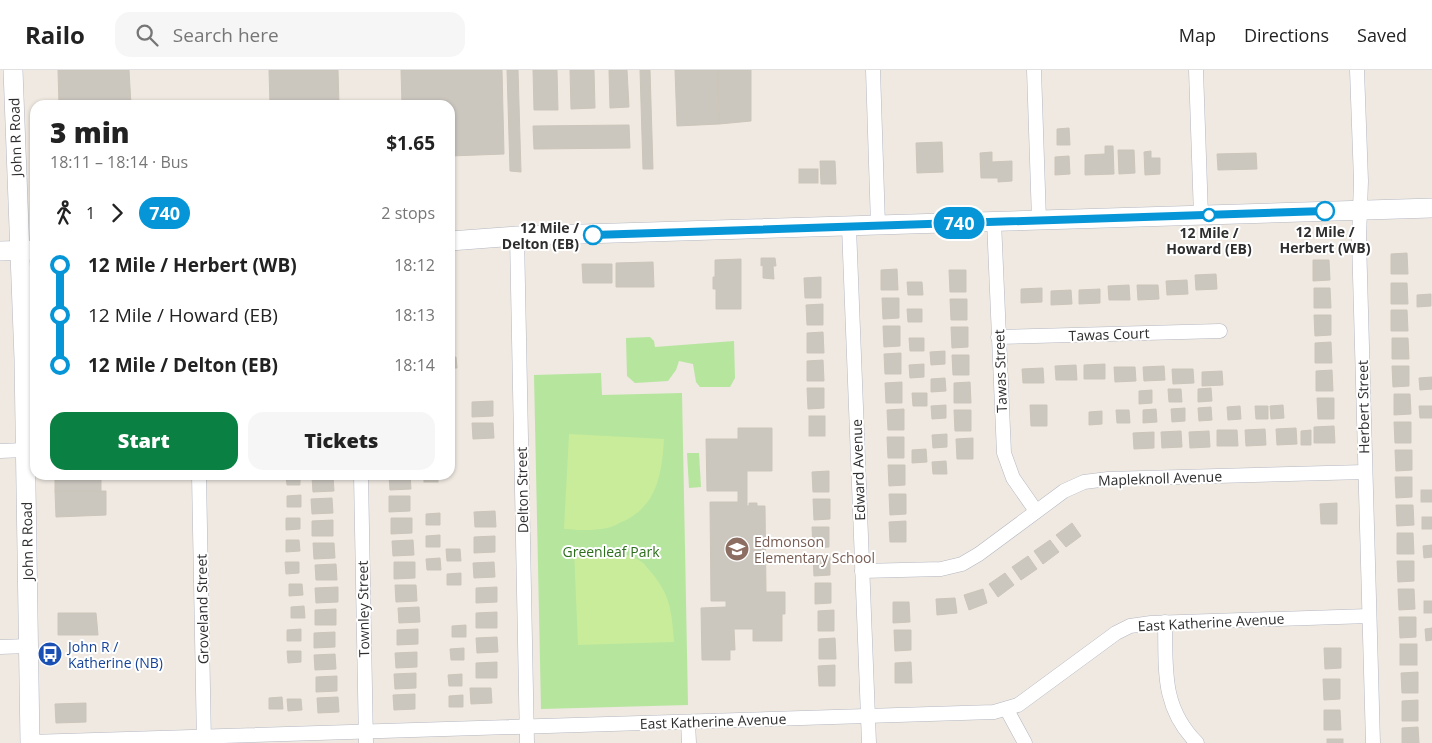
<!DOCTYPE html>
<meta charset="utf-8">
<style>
body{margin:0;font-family:"Open Sans",sans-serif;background:#f6f6f6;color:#222;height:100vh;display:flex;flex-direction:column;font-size:19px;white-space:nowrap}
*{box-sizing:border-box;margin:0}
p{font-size:16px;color:#767676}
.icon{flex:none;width:28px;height:28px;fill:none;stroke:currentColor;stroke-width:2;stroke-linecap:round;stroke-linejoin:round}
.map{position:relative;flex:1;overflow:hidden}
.panel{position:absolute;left:30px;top:30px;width:425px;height:380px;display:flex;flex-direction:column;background:#fff;border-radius:15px;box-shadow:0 1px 4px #0004}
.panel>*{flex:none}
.badge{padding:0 10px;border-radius:16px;font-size:18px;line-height:32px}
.map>.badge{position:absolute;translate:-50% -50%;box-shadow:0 0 0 2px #fff}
.legs{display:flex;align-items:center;gap:8px;height:55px;padding:0 20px;font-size:16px}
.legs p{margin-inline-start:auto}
.summary{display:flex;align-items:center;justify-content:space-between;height:85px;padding:0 20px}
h1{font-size:28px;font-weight:800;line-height:38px}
.action{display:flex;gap:10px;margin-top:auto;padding:10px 20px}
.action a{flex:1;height:58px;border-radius:15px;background:#0b8043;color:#fff;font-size:20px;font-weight:800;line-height:58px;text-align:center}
.action a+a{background:#f6f6f6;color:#222}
ul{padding:0 20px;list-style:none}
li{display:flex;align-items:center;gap:18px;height:50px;font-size:19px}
li i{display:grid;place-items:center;width:8px;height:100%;margin:0 6px;background:currentColor}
li i::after{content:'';width:12px;height:12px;margin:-6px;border:4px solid;border-radius:50%;background:#fff}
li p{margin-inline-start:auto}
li:first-child i{background:linear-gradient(#0000 50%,currentColor 0)}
li:last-child i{background:linear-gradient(currentColor 50%,#0000 0)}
header{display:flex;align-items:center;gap:30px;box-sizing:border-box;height:70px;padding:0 25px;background:#fff;border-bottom:1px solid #e0e0e0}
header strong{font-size:24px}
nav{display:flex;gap:28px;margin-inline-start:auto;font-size:18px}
.search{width:350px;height:45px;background:#f6f6f6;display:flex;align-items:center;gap:12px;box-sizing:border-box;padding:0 18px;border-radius:15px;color:#767676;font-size:19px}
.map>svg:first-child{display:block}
</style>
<header>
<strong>Railo</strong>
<div class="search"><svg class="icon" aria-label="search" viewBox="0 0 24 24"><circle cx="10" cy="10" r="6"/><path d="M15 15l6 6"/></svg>Search here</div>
<nav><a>Map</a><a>Directions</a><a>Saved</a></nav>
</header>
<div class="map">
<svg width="1432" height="673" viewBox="0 0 1432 673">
<rect width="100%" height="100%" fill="#efe9e1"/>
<!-- green -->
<g fill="#b6e59e">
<polygon points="650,267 654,271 655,277 734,271 735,308 730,317 700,317 696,312 693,294 679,291 676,300 668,311 635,313 627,306 626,268"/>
<polygon points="601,303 602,325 682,323 688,635 541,639 534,305"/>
<polygon points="687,383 699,383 701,417 689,418"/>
</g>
<!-- pitch -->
<g fill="#c9ec9a">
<path d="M569,364l95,5c-2,33 -6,66 -40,82 -5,2 -11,6 -17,7 -15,3 -28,2 -43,1z"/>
<path d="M597,480c15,2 32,3 45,12 3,2 5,6 8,9 20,22 22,41 24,71l-96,3 -4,-95z"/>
</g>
<!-- building -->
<g fill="#cbc7bf" stroke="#cbc5ba">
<polygon points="58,0 129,0 131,35 59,35"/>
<polygon points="269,0 338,0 339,35 270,35"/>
<polygon points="401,0 502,0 504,84 450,86 450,35 402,35"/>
<polygon points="507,0 518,0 521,102 510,101"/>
<polygon points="533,0 557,0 558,40 534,40"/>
<polygon points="570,0 594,0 595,38 571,39"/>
<polygon points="609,0 627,0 629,37 610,38"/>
<polygon points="640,0 650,0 653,99 643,99"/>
<polygon points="675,0 718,0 719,54 677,56"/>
<polygon points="718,0 751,0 751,51 719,54"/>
<polygon points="629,55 630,78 534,79 533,56"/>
<polygon points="1069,58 1070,75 1057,75 1057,59"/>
<polygon points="942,72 943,102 917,103 916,73"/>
<polygon points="1105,76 1113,76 1114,104 1085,105 1085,85 1105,84"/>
<polygon points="1118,80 1134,80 1135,103 1119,104"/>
<polygon points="1151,81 1151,88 1160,88 1160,104 1145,105 1144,82"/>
<polygon points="992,82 992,92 1012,91 1012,111 998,112 998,108 981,108 980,83"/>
<polygon points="1256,83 1257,99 1218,100 1217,84"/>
<polygon points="1069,86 1070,104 1055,105 1055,87"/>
<polygon points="820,91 835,91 836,114 821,114"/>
<rect x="799" y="99" width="19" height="14"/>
<polygon points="1407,183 1408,204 1391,204 1391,184"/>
<polygon points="761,188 775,188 776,196 773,196 774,209 763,208 763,195 761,196"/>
<polygon points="741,189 741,239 716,239 716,219 713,219 713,207 715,207 715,190"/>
<polygon points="1313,190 1329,190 1330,210 1313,211"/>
<polygon points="653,192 654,217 616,217 616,193"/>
<polygon points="582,194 612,194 612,213 583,213"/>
<polygon points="897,199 898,220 881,220 881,200"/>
<polygon points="949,200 966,200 966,222 950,222"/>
<polygon points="1216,204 1217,219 1196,220 1195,205"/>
<polygon points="821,207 821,228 805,228 804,208"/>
<polygon points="1187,210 1188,224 1167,225 1166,211"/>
<polygon points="907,212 922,212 923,225 908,225"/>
<polygon points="1391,213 1407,213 1408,234 1391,234"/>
<polygon points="1129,215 1130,230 1109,230 1108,216"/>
<polygon points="1137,215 1158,215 1159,229 1138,230"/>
<polygon points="1042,218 1042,232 1021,233 1021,219"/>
<polygon points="1314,218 1330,218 1331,238 1314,238"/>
<polygon points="1100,219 1100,233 1079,234 1079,220"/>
<polygon points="1071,220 1072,234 1051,235 1051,221"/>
<polygon points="1431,224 1431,236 1417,237 1417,225"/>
<polygon points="882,228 899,228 899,248 883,249"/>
<polygon points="950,229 967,229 967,250 951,250"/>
<polygon points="823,234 823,255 807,255 806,235"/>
<polygon points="907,239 922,239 922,252 908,252"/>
<polygon points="1391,240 1407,240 1408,261 1391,261"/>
<polygon points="1314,245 1331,245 1331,265 1315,266"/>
<polygon points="883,256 900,256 900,276 884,277"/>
<polygon points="951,257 968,257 968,277 952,278"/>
<polygon points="823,262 824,283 807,283 807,263"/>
<polygon points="909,268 924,268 924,281 910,281"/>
<polygon points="1392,268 1408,268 1409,289 1392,289"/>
<polygon points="1331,272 1332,293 1315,293 1315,273"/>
<polygon points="945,281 945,294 931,295 930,282"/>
<polygon points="901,283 901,304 885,304 884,284"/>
<polygon points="952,285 969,285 969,305 953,305"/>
<polygon points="450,287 456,287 457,298 450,298"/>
<polygon points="823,290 824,311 807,311 807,291"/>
<polygon points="924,294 924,307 910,308 909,295"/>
<polygon points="1105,294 1105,309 1084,309 1084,295"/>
<polygon points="1076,295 1077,310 1056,310 1055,296"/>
<polygon points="1164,296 1165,310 1144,311 1143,297"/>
<polygon points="1392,296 1409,296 1409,316 1393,317"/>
<polygon points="1114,297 1135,297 1136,311 1115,312"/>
<polygon points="1043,298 1044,313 1023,313 1022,299"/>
<polygon points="1172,299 1193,299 1194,313 1173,314"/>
<polygon points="1332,300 1333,321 1316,321 1316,301"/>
<polygon points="1222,301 1223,315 1202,316 1202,302"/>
<polygon points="1432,307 1432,319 1420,320 1419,308"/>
<polygon points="945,308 946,321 931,322 931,309"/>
<polygon points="902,312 902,333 886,333 885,313"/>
<polygon points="970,312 971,333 954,333 954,313"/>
<polygon points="807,318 824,318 824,338 808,339"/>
<polygon points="1211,318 1212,331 1198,332 1198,319"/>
<polygon points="1168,319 1181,319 1182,332 1169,332"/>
<polygon points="1152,320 1152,333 1139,334 1139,321"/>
<polygon points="912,323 927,323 927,336 913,336"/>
<polygon points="1394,324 1410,324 1411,344 1394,345"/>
<polygon points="1317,328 1334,328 1334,349 1318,349"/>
<polygon points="493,331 493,346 472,347 472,332"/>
<polygon points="946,335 946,348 932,349 931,336"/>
<polygon points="1030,335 1047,335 1047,356 1031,356"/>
<polygon points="1283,335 1284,348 1271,349 1270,336"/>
<polygon points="1240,336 1241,349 1228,350 1227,337"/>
<polygon points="1255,336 1268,336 1268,349 1256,349"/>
<polygon points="1419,336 1432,336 1432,348 1420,348"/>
<polygon points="1211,337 1212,350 1199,351 1198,338"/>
<polygon points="1185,338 1185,351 1172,352 1171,339"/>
<polygon points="904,339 904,360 888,360 887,340"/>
<polygon points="1156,339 1157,352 1143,353 1143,340"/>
<polygon points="954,340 971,340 971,361 955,361"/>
<polygon points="1116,340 1129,340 1130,353 1117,353"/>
<polygon points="1102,341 1102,354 1089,355 1089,342"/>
<rect x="809" y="346" width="16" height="20"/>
<polygon points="1394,352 1411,352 1411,373 1395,373"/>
<polygon points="472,353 493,353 494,368 473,369"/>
<polygon points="1334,356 1335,373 1314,373 1314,357"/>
<polygon points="738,358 772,358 772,401 747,401 747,436 749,436 749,433 757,433 757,436 765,436 766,522 785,522 785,544 782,544 782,571 753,571 753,559 734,559 735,580 730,580 730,590 702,590 701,538 726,537 726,531 711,531 710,432 738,432 738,421 707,421 706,369 738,369"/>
<polygon points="1296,358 1297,374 1277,375 1276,359"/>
<polygon points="1265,359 1266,375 1246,376 1245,360"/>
<polygon points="1217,360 1237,360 1238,376 1217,376"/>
<polygon points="1311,360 1311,375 1301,375 1301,361"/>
<polygon points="1181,361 1182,377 1162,378 1161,362"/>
<polygon points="1209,361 1210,377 1190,378 1189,362"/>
<polygon points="1154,362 1154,378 1134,379 1133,363"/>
<polygon points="947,364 947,377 933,378 932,365"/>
<polygon points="887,367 904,367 904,388 888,388"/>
<polygon points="973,368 973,389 957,389 956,369"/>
<polygon points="926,379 927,392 912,393 912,380"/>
<polygon points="1395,380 1412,380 1412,400 1396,401"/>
<polygon points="946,391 947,404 933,404 932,392"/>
<polygon points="888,395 905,395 905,415 889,416"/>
<polygon points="829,401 829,422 813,422 812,402"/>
<polygon points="286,405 300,405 300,415 287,415"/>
<polygon points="389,405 410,405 411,419 390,420"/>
<rect x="424" y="405" width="14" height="7"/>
<polygon points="333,406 334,421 313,422 312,407"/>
<polygon points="1395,407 1412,407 1412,427 1396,428"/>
<rect x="55" y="409" width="46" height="12"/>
<rect x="1421" y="420" width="11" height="12"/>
<polygon points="55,421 106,421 106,445 56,447"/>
<polygon points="889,424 906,424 906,444 890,445"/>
<polygon points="301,425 301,437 287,437 287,426"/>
<polygon points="389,426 410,426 410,441 389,442"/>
<polygon points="332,428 333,443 312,444 311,429"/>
<polygon points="813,429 830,429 830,449 814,450"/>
<polygon points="1337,433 1337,454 1321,454 1320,434"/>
<polygon points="1396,435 1413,435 1414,455 1397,456"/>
<polygon points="495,441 496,457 475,457 474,442"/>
<polygon points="440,443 440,455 426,455 426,444"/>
<rect x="1422" y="447" width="10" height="12"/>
<polygon points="286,448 300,448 300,459 286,460"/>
<polygon points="391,448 412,448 412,463 391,464"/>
<polygon points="333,450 333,466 312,466 312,451"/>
<polygon points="906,451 906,472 890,472 889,452"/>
<polygon points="1072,453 1081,466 1066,477 1056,465"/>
<polygon points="812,457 829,457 829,477 813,478"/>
<polygon points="1397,463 1413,463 1414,484 1397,484"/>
<polygon points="440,465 440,477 426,477 426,466"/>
<polygon points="495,466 495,482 474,483 474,467"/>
<polygon points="286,470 299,470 300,481 286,482"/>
<polygon points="413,470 414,485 393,486 392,471"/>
<polygon points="1050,470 1059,482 1043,494 1034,481"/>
<polygon points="313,473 334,473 335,488 314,489"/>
<polygon points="1432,475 1432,487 1424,488 1423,476"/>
<polygon points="446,479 460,479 461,491 447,491"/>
<polygon points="813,485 830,485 830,505 814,506"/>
<polygon points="1028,486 1037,499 1021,510 1012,497"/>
<polygon points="440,488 441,500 427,500 426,489"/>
<polygon points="1397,491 1414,491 1414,511 1398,512"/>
<polygon points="285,492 299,492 299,503 286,504"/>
<polygon points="394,492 415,492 415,508 394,509"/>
<polygon points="494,492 495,507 474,508 473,493"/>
<polygon points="336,494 337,510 316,510 315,495"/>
<polygon points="461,503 461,515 447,515 447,504"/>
<polygon points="1005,503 1014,515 998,527 989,514"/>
<polygon points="815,513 831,513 831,533 815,534"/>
<polygon points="289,514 302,514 303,525 289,526"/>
<polygon points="395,515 416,515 417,531 396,532"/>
<polygon points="338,517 338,532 316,533 315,518"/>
<polygon points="497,517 497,532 476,533 476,518"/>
<polygon points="983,519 987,533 969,540 964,525"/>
<polygon points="1398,519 1414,519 1415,539 1399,540"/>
<polygon points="955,528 957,543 937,545 936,529"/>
<rect x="1424" y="531" width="8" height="12"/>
<polygon points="893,532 909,532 910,552 893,553"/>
<polygon points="304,536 305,548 291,548 291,537"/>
<polygon points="419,537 420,552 399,553 398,538"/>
<polygon points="336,539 336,555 315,555 315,540"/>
<polygon points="834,540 834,561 818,561 818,541"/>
<polygon points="497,542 497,558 476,558 476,543"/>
<polygon points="58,543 96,543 98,565 58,565"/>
<polygon points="1399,547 1416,547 1416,567 1400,568"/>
<polygon points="466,555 466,567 452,567 452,556"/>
<polygon points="1432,558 1432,570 1426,571 1425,559"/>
<polygon points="301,559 301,571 287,571 287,560"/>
<polygon points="418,559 418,574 397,575 397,560"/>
<polygon points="894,560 911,560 911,580 895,581"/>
<polygon points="335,562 335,577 314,578 314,563"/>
<polygon points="497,567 498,582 477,583 476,568"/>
<polygon points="835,568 836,589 819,589 819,569"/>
<rect x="1400" y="574" width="17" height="21"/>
<polygon points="464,578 464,590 451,590 450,579"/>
<polygon points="1324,578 1341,578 1341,598 1325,599"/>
<polygon points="287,581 301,581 301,592 288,593"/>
<polygon points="417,582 417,597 396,598 395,583"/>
<polygon points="335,584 336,599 315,600 314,585"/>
<polygon points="497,592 497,608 476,608 476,593"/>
<polygon points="911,592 912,613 895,613 895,593"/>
<polygon points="835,595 835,616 819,616 818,596"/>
<polygon points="1418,602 1418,623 1402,623 1401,603"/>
<polygon points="416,603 416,618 395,619 394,604"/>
<polygon points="462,604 462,616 449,616 448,605"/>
<polygon points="337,606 337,621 316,622 316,607"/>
<polygon points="1323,609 1340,609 1340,629 1324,630"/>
<polygon points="470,618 491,618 492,633 471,634"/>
<polygon points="415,624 415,639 394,640 393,625"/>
<polygon points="463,625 463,637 449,637 449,626"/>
<polygon points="282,627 283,639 269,639 269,628"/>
<polygon points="338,627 339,642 318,643 317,628"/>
<polygon points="287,629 301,629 302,640 288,641"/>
<polygon points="1418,630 1418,651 1402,651 1402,631"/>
<polygon points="86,633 86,652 56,653 55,634"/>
<polygon points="1324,640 1340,640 1341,660 1324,660"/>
<polygon points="1418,657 1419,673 1402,673 1402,658"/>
<rect x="1327" y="669" width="16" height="4"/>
</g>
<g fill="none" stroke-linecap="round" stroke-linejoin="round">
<defs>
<g id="minor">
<polyline points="873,0 878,155"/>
<polyline points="1034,0 1039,150"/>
<polyline points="1196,0 1201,146"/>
<polyline points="1357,0 1361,111 1359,169 1373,673"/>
<polyline points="994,151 1004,383 1013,408 1036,441"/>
<polyline points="849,157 869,673"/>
<polyline points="517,166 527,673"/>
<polyline points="998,267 1220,261"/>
<polyline points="0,381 25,380"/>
<polyline points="199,405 204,673"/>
<polyline points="361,405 366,673"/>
<polyline points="862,501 941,499 962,494 979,484 1064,421 1084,412 1108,409 1365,402"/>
<path d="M1165,552c1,47 -4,85 32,121"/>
<polyline points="0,577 28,576"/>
<polyline points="1007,640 1025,673"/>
<polyline points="688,652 689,673"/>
<polyline points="30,672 994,642 1018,635 1116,563 1130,556 1151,553 1369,546"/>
</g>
<g id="secondary">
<polyline points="13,0 24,289 30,673"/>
<polyline points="450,171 517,166 1432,138"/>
<polyline points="0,181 35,180"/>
</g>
</defs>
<!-- minor casing -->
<use href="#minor" stroke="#b4b7c1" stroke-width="15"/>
<!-- secondary casing -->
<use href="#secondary" stroke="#b4b7c1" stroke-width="20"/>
<!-- minor -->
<use href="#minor" stroke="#fff" stroke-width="14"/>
<!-- secondary -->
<use href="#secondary" stroke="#fff" stroke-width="19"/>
</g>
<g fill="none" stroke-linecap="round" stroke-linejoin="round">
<defs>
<polyline id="line-1" points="593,165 1325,141"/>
</defs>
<!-- line-1 casing -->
<use href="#line-1" stroke="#fff" stroke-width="11"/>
<!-- line-1 -->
<use href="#line-1" stroke="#0696d7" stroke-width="8"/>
</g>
<!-- icons -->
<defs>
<symbol id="school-disc" viewBox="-11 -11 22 22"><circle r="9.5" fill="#8d6e63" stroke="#fff"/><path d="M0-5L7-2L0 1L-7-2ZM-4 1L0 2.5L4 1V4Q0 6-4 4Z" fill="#fff"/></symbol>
<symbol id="bus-disc" viewBox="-11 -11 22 22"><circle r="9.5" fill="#1a4fb4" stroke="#fff"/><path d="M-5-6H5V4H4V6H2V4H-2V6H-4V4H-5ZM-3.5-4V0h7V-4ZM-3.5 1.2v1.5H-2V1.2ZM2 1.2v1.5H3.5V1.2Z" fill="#fff"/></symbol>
</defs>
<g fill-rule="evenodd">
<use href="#school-disc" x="723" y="465" width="28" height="28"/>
<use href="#bus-disc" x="36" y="570" width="28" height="28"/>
</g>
<!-- markers -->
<g fill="#fff" stroke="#0696d7" stroke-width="2.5">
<circle cx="1325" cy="141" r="9"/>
<circle cx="1209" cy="145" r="6"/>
<circle cx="593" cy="165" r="9"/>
</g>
<g text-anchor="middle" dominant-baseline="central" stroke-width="4" stroke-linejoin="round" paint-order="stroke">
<!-- street labels -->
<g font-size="14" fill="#2e2e2e" stroke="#fff">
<text transform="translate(15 67) rotate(-92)">John R Road</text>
<text transform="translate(1109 264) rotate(-2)">Tawas Court</text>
<text transform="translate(1000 301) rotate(-92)">Tawas Street</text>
<text transform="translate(1363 337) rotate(-91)">Herbert Street</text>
<text transform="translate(858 400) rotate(-92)">Edward Avenue</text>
<text transform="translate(1160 408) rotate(-2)">Mapleknoll Avenue</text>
<text transform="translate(522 420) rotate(-91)">Delton Street</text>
<text transform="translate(27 471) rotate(-91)">John R Road</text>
<text transform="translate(202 539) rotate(-91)">Groveland Street</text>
<text transform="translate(363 539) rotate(-91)">Townley Street</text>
<text transform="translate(1211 552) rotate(-3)">East Katherine Avenue</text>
<text transform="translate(713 651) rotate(-2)">East Katherine Avenue</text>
</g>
<!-- stop labels -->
<g font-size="14" font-weight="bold" fill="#2e2e2e" stroke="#fff">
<text x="579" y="157" text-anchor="end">12 Mile /<tspan x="579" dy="16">Delton (EB)</tspan></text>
<text x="1325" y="161">12 Mile /<tspan x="1325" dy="16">Herbert (WB)</tspan></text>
<text x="1209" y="162">12 Mile /<tspan x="1209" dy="16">Howard (EB)</tspan></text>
</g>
<!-- education labels -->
<g font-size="14" fill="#785e54" stroke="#fff" text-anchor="start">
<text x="754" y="471">Edmonson<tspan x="754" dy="16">Elementary School</tspan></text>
</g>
<!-- park labels -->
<g font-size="14" fill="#2c6e1b" stroke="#fff">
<text x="611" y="481">Greenleaf Park</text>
</g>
<!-- transit labels -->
<g font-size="14" fill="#164399" stroke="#fff" text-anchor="start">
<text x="68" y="576">John R /<tspan x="68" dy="16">Katherine (NB)</tspan></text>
</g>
</g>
</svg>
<b class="badge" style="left:959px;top:153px;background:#0696d7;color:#fff">740</b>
<section class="panel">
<div class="summary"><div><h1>3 min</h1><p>18:11 – 18:14 · Bus</p></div><b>$1.65</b></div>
<div class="legs"><svg class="icon" aria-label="walk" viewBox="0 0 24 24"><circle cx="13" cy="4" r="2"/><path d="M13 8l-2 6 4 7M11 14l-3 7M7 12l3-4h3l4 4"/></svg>1<svg class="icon" aria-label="forward" viewBox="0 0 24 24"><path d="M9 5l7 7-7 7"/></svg><b class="badge" style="background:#0696d7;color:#fff">740</b><p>2 stops</p></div>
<ul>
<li><i style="color:#0696d7"></i><b>12 Mile / Herbert (WB)</b><p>18:12</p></li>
<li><i style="color:#0696d7"></i><span>12 Mile / Howard (EB)</span><p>18:13</p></li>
<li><i style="color:#0696d7"></i><b>12 Mile / Delton (EB)</b><p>18:14</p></li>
</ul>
<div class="action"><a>Start</a><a>Tickets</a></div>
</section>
</div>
